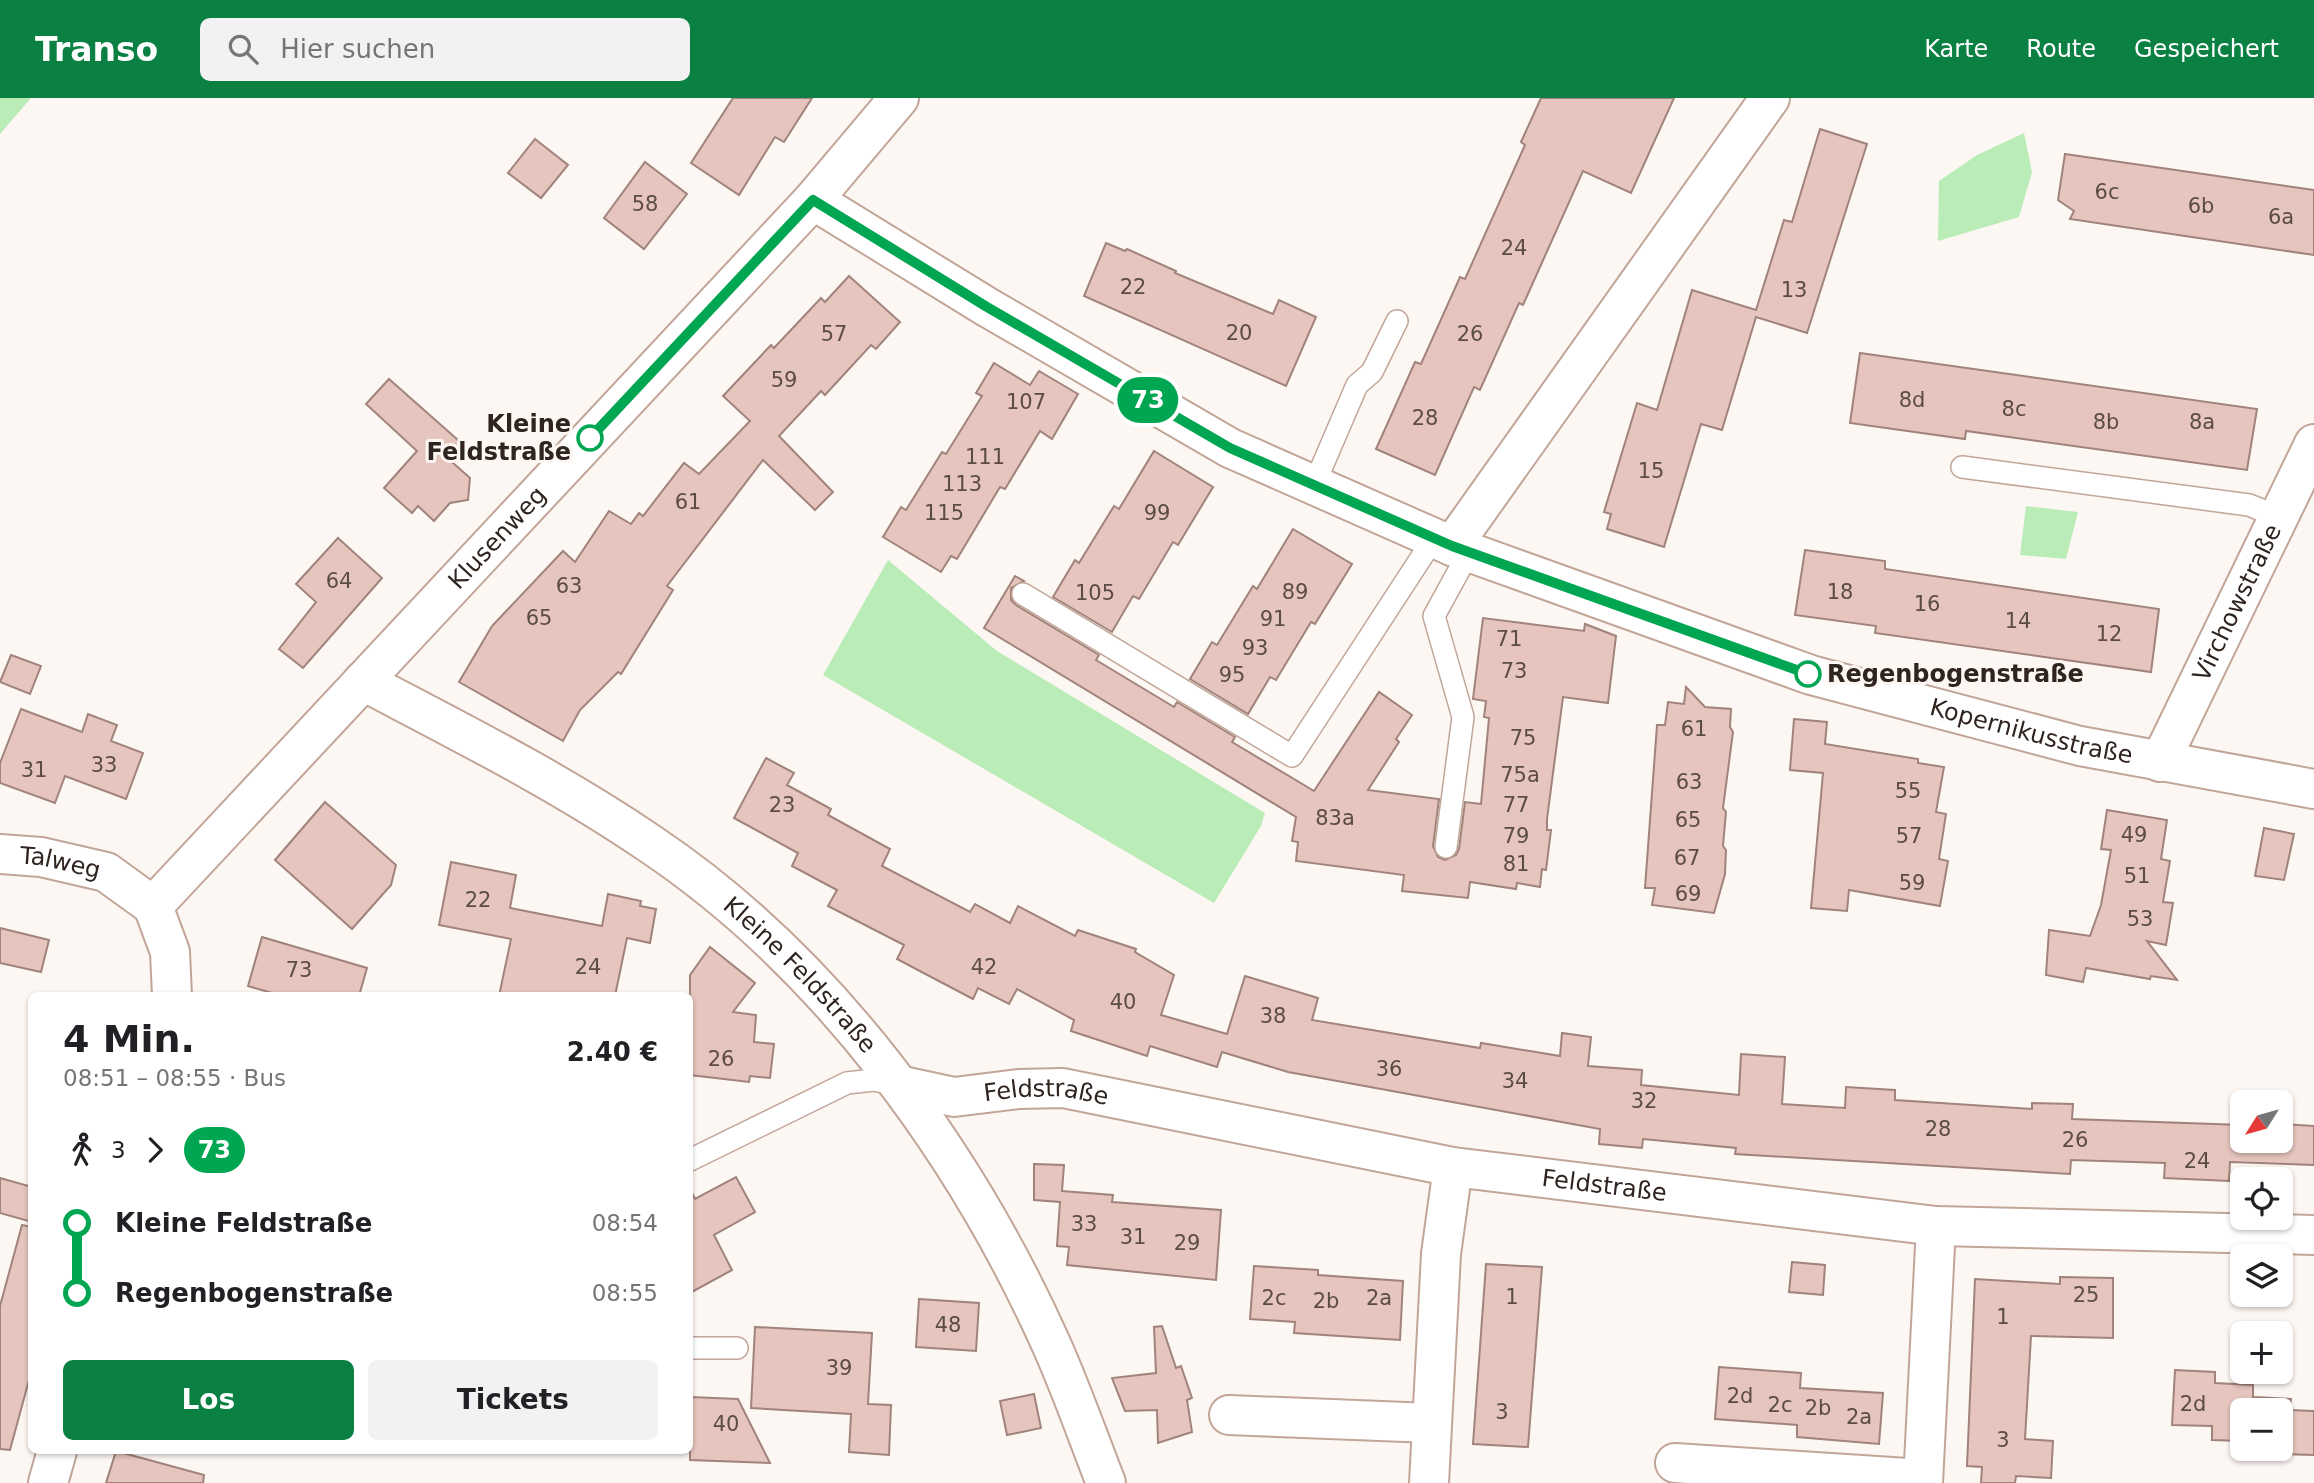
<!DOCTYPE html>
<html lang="de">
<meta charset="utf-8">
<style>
body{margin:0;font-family:"DejaVu Sans",sans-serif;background:#f2f2f2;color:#202124;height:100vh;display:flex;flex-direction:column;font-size:26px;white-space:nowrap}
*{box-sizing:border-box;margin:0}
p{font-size:23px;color:#757577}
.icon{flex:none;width:38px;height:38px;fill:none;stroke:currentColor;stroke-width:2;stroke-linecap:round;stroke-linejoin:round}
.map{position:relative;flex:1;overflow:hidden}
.panel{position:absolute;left:28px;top:894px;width:665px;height:462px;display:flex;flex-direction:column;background:#fff;border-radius:10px;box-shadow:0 2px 5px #0004}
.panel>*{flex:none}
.badge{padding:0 14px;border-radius:23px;font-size:24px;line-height:46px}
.needle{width:46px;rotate:233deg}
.buttons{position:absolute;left:2230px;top:992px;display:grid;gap:14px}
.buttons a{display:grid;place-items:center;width:63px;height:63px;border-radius:10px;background:#fff;box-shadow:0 2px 5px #0004;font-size:35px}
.map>.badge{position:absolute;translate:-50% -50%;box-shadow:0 0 0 4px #fff}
.legs{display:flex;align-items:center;gap:10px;height:77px;padding:0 35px;font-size:23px}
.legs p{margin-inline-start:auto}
.headline{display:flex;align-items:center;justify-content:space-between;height:119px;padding:0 35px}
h1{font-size:38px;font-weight:600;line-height:52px}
.action{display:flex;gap:14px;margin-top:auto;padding:14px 35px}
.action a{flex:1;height:80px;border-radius:10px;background:#0b8043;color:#fff;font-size:28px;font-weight:600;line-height:80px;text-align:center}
.action a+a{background:#f2f2f2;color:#202124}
ul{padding:0 35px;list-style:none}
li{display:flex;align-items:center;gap:24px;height:70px;font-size:26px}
li i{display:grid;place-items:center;width:10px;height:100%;margin:0 9px;background:currentColor}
li i::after{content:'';width:18px;height:18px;margin:-9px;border:5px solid;border-radius:50%;background:#fff}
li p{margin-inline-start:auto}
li:first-child i{background:linear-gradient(#0000 50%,currentColor 0)}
li:last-child i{background:linear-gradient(currentColor 50%,#0000 0)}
header{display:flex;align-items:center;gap:42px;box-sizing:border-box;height:98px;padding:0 35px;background:#0b8043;color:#fff}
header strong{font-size:33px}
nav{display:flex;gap:38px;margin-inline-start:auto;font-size:24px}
.search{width:490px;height:63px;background:#f2f2f2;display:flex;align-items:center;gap:18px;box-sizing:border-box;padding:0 24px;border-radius:10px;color:#757577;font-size:26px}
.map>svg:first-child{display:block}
</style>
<header>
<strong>Transo</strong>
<div class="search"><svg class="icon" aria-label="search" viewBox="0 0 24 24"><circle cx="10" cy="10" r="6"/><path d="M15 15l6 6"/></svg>Hier suchen</div>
<nav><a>Karte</a><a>Route</a><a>Gespeichert</a></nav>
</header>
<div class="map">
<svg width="2314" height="1385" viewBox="0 0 2314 1385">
<rect width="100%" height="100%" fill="#fdf7f4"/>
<!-- green -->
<g fill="#b9ecb7">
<polygon points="0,0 31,0 0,36"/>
<polygon points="2024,35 2032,74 2019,119 1938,143 1939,83 1977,57"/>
<polygon points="2026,408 2078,414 2066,461 2020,457"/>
<polygon points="888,462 997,553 1265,715 1261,728 1214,805 823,577"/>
</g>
<!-- building -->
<g fill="#e5c5bd" stroke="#a0837b" stroke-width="2">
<polygon points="733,0 812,0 784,44 775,39 739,97 691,65"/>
<polygon points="1541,0 1674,0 1631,95 1583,73 1523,207 1519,205 1480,292 1474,289 1435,377 1376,351 1415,264 1421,266 1460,179 1465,181 1525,47 1521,44"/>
<polygon points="1820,31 1867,46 1807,235 1756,219 1722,332 1701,326 1664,449 1607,431 1611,416 1604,414 1637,305 1657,312 1692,192 1756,212 1784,122 1792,124"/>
<polygon points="535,41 568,67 541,100 508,75"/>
<polygon points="2065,56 2314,92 2314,157 2070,121 2074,113 2058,102"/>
<polygon points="645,64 687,96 644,151 604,120"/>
<polygon points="1106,145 1125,153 1127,151 1176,173 1175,175 1273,216 1279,202 1316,219 1286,288 1084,198"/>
<polygon points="849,178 900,224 876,251 871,247 825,297 821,293 779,338 833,394 815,412 763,362 667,488 673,492 621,576 618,574 580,612 563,643 459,584 492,528 563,453 575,464 609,413 631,426 639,415 643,418 684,365 699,376 750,323 723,298 771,247 774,250 821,200 825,204"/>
<polygon points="1860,255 2257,311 2247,372 1966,333 1965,341 1850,325"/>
<polygon points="994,265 1030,287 1039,273 1078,296 1052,341 1040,333 1005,391 1000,389 957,461 951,458 941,474 883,439 901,409 906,412 942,354 946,356 982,298 976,295"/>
<polygon points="389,281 467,350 453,365 470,380 468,402 450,405 434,423 418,408 412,415 384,390 417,353 366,306"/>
<polygon points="1154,353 1213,389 1178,447 1173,444 1139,501 1133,498 1112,534 1053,499 1075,462 1079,465 1114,408 1119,411"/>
<polygon points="1293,431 1352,466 1315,526 1311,524 1276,582 1270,579 1248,616 1190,581 1212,544 1217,547 1253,488 1257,491"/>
<polygon points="338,440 382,480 303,570 279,551 316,504 296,486"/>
<polygon points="1805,452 1885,463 1885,471 2159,511 2151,574 1875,535 1876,528 1795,517"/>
<polygon points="1015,478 1024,483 1011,490 1011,502 1016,507 1099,557 1096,562 1174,609 1177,604 1235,639 1232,644 1314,693 1379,594 1412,617 1396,641 1399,644 1368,692 1439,701 1433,748 1438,759 1445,762 1456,757 1459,751 1465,704 1481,706 1489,620 1484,619 1486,603 1473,601 1483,520 1584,533 1585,526 1616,538 1608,605 1563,599 1547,721 1547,732 1551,732 1546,772 1542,771 1540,789 1517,785 1516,791 1470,784 1468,800 1402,793 1404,777 1296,763 1298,744 1292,743 1296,719 984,530"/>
<polygon points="11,557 41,568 30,596 0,584"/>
<polygon points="1686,589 1705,609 1731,611 1730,629 1733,634 1723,710 1726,714 1723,748 1726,752 1725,776 1714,815 1652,807 1655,790 1645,790 1657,627 1665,627 1668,604 1684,606"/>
<polygon points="21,611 82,634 88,616 117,627 111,643 143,655 126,701 65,678 55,705 0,685 0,665"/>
<polygon points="1794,621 1827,624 1825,646 1918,661 1918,665 1944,669 1936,714 1946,716 1939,761 1948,763 1940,808 1849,792 1847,813 1811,810 1823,675 1790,672"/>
<polygon points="766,660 794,675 787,687 831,711 828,717 890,751 882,768 970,814 975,806 1010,825 1018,808 1075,838 1078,832 1136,851 1135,854 1174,877 1161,917 1227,936 1245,878 1318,900 1312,922 1480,950 1481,945 1560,958 1562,935 1591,939 1588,968 1642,972 1641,987 1739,997 1741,956 1785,959 1782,1006 1845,1010 1846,989 1895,992 1895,1002 2032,1011 2032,1005 2073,1006 2072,1021 2242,1027 2242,1043 2280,1043 2280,1026 2314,1028 2314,1067 2230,1064 2229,1083 2164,1080 2165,1065 2071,1062 2070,1076 1735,1056 1736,1050 1643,1041 1642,1050 1599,1046 1600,1031 1288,974 1222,954 1217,969 1150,948 1147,958 1071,933 1074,922 1017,891 1009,906 978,890 973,901 897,861 904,847 828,808 837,792 792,768 798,755 734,720"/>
<polygon points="325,704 396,767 391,787 352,831 275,762"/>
<polygon points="2107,712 2167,722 2161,761 2170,763 2163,804 2173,805 2166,847 2147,843 2177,882 2151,878 2150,881 2086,870 2083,884 2046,877 2049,832 2090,838 2101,807 2111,752 2101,751"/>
<polygon points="2264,730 2294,736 2284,782 2255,778"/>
<polygon points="451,764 516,777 510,810 602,828 608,796 641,803 640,808 656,811 650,845 627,840 615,898 499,898 511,841 439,827"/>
<polygon points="0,830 49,842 41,874 0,865"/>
<polygon points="262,839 367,870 359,898 282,898 248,888"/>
<polygon points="710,849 755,885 733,914 756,917 754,944 774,946 770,980 750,978 749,984 690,977 690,877"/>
<polygon points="1034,1066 1064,1067 1062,1093 1113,1097 1112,1104 1221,1112 1216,1182 1067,1167 1069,1149 1057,1148 1060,1104 1034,1102"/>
<polygon points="736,1079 755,1114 714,1137 732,1172 690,1195 690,1091 695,1101"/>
<polygon points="0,1080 32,1089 32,1124 0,1115"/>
<polygon points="22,1127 32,1129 32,1271 10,1352 0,1351 0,1208"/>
<polygon points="1792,1164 1825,1167 1823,1197 1789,1194"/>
<polygon points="1486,1166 1542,1169 1528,1349 1473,1346"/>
<polygon points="1254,1168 1318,1172 1318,1177 1403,1183 1400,1242 1294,1235 1295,1224 1250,1221"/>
<polygon points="2060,1179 2113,1180 2113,1240 2031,1238 2025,1341 2053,1343 2051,1380 2016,1378 2015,1385 1981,1385 1982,1369 1967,1368 1975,1181 2060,1186"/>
<polygon points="919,1201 979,1205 976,1253 916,1249"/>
<polygon points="1162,1228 1176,1270 1181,1268 1192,1300 1187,1302 1192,1334 1158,1345 1157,1312 1125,1313 1112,1280 1156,1275 1154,1229"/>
<polygon points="755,1229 872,1235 868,1306 891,1307 889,1357 849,1354 851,1316 751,1310"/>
<polygon points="1719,1269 1801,1275 1800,1290 1883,1295 1879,1346 1797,1339 1797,1327 1715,1321"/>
<polygon points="2175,1272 2215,1274 2215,1285 2253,1287 2253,1299 2291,1301 2290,1312 2314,1313 2314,1357 2250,1355 2250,1351 2280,1351 2280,1312 2242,1312 2242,1343 2212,1342 2212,1328 2172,1327"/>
<polygon points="1034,1296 1041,1330 1007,1337 1000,1303"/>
<polygon points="690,1299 738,1301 770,1365 690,1362"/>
<polygon points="116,1353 204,1377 203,1385 106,1385"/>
</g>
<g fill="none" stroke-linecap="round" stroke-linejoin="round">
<defs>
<g id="lane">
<polyline points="1962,369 2249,407 2279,419"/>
<polyline points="1314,387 1357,287 1372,274 1397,223"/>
<polyline points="1023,496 1292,658 1434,440"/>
<polyline points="1446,749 1463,619 1434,518 1469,454"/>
<polyline points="690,1062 847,985 874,982 897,987"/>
<polyline points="690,1250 737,1250"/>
</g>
<g id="street">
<path id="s1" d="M813,102l174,107 243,141 222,98 359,129 269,71 234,43"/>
<polyline points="1452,448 1770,0"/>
<path id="s2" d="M363,583c97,51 195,100 286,162 178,119 316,309 403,503 20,45 36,91 54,137"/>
<path id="s3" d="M2160,664l154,-318"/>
<path id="s4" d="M0,756l41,3 65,15 47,34"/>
<path id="s5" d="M153,808l660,-706 86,-102"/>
<polyline points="153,808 170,854 172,898"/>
<path id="s6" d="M903,988l51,11 64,-8 45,-1 390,79 483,59 378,9"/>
<polyline points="1229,1317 1431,1325"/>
<polyline points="1675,1365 1923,1381"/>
<polyline points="48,1385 57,1353"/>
<polyline points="1429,1385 1441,1156 1453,1069"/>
<polyline points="1923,1385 1936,1128"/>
</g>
</defs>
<!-- lane casing -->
<use href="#lane" stroke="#c1a698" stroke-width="24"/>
<!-- street casing -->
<use href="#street" stroke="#c1a698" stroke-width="42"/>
<!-- lane -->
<use href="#lane" stroke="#fff" stroke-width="21"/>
<!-- street -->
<use href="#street" stroke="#fff" stroke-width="38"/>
</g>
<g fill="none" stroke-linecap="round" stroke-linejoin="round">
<defs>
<polyline id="line-1" points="590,340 813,102 987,209 1230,350 1452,448 1808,576"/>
</defs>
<!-- line-1 casing -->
<use href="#line-1" stroke="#fff" stroke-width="16"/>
<!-- line-1 -->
<use href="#line-1" stroke="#00a651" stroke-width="10"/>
</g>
<!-- markers -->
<g fill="#fff" stroke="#00a651" stroke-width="3.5">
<circle cx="590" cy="340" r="12"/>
<circle cx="1808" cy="576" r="12"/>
</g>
<g text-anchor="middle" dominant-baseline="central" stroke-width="6" stroke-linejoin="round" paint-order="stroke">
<!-- number labels -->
<g font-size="21" fill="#5c4c46">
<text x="2107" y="94">6c</text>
<text x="645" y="106">58</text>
<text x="2201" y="108">6b</text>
<text x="2281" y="119">6a</text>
<text x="1514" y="150">24</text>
<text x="1133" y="189">22</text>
<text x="1794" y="192">13</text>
<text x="1239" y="235">20</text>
<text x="834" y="236">57</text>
<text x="1470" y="236">26</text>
<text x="784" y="282">59</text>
<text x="1912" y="302">8d</text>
<text x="1026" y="304">107</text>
<text x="2014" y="311">8c</text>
<text x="1425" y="320">28</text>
<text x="2106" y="324">8b</text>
<text x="2202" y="324">8a</text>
<text x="985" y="359">111</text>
<text x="1651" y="373">15</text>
<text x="962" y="386">113</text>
<text x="688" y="404">61</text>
<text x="944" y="415">115</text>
<text x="1157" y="415">99</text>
<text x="339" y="483">64</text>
<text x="569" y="488">63</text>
<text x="1295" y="494">89</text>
<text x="1840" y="494">18</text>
<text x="1095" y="495">105</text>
<text x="1927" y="506">16</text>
<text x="539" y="520">65</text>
<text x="1273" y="521">91</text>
<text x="2018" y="523">14</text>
<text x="2109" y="536">12</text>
<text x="1509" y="541">71</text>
<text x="1255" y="550">93</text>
<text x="1514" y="573">73</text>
<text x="1232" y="577">95</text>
<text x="1694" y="631">61</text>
<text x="1523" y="640">75</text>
<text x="104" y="667">33</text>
<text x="34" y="672">31</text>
<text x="1520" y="677">75a</text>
<text x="1689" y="684">63</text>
<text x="1908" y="693">55</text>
<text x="782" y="707">23</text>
<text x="1516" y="707">77</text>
<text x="1335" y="720">83a</text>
<text x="1688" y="722">65</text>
<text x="2134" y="737">49</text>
<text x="1516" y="738">79</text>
<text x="1909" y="738">57</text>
<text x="1687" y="760">67</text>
<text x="1516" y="766">81</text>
<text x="2137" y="778">51</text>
<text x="1912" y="785">59</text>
<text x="1688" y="796">69</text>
<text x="478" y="802">22</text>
<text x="2140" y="821">53</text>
<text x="588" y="869">24</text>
<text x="984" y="869">42</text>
<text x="299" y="872">73</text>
<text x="1123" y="904">40</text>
<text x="1273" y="918">38</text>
<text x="721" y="961">26</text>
<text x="1389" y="971">36</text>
<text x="1515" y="983">34</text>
<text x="1644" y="1003">32</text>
<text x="1938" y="1031">28</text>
<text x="2075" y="1042">26</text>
<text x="2197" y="1063">24</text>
<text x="1084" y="1126">33</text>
<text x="1133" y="1139">31</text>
<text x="1187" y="1145">29</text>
<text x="2086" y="1197">25</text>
<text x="1512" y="1199">1</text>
<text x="1274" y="1200">2c</text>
<text x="1379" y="1200">2a</text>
<text x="1326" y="1203">2b</text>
<text x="2003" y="1219">1</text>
<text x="948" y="1227">48</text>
<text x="839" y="1270">39</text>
<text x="1740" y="1298">2d</text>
<text x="2193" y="1306">2d</text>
<text x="1780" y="1307">2c</text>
<text x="1818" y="1310">2b</text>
<text x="1502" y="1314">3</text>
<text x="1859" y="1319">2a</text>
<text x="726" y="1326">40</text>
<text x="2003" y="1342">3</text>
</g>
<!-- stop labels -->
<g font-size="24" font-weight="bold" fill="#2f241f" stroke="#fdf7f4" text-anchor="end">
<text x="571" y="326">Kleine<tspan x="571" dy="28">Feldstraße</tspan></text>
<text x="1827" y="576" text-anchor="start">Regenbogenstraße</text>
</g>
<!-- street labels -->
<g font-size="24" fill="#2f241f" stroke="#fdf7f4">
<text stroke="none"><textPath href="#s5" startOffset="504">Klusenweg</textPath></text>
<text stroke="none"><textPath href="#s3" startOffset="177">Virchowstraße</textPath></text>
<text stroke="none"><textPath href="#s1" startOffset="1337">Kopernikusstraße</textPath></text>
<text stroke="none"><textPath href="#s4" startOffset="61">Talweg</textPath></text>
<text stroke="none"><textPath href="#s2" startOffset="530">Kleine Feldstraße</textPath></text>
<text stroke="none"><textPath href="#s6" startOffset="145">Feldstraße</textPath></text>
<text stroke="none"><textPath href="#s6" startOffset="712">Feldstraße</textPath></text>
</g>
</g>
</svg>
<div class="buttons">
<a><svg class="needle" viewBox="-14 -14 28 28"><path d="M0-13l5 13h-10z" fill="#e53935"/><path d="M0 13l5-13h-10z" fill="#757577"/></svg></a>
<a><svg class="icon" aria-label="locate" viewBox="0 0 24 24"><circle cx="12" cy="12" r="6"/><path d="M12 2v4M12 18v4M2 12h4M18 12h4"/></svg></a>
<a><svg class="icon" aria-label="layers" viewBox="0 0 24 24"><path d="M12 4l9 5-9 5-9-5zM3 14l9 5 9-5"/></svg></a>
<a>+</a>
<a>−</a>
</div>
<b class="badge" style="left:1148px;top:302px;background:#00a651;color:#fff">73</b>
<section class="panel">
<div class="headline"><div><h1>4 Min.</h1><p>08:51 – 08:55 · Bus</p></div><b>2.40 €</b></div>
<div class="legs"><svg class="icon" aria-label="walk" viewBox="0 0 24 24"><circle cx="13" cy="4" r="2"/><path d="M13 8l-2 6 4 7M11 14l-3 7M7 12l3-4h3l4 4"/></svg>3<svg class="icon" aria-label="forward" viewBox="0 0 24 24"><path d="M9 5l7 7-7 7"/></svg><b class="badge" style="background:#00a651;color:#fff">73</b></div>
<ul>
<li><i style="color:#00a651"></i><b>Kleine Feldstraße</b><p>08:54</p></li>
<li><i style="color:#00a651"></i><b>Regenbogenstraße</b><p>08:55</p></li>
</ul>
<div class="action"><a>Los</a><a>Tickets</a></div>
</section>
</div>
